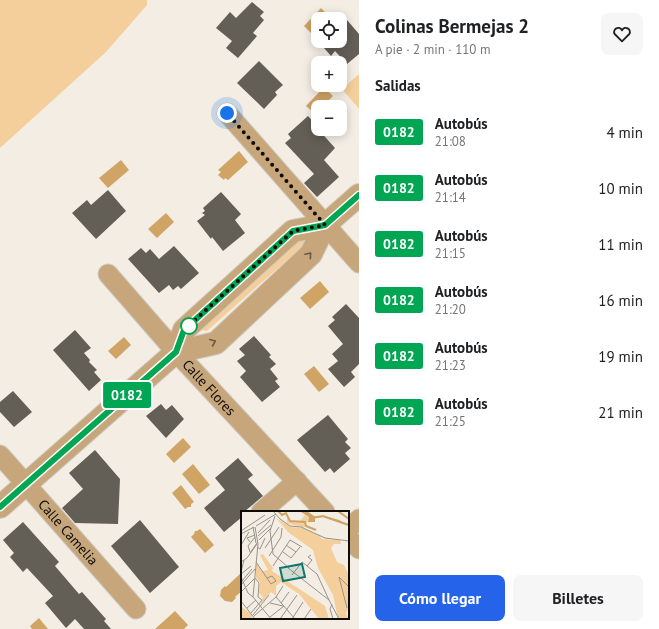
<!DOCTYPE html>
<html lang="es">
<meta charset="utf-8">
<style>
body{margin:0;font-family:"PT Sans",sans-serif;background:#f6f6f6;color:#202124;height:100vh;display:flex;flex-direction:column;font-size:15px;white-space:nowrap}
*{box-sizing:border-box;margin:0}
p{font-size:13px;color:#757577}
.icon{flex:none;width:22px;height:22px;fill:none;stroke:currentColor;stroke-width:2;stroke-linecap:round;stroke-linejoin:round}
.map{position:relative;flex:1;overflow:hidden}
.details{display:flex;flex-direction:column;background:#fff;width:300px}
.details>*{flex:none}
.badge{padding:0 8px;border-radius:3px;font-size:14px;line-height:26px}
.buttons{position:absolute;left:311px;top:12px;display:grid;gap:8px}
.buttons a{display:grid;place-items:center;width:36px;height:36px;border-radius:8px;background:#fff;box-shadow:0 2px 10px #0003;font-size:20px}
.you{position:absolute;width:20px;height:20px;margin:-10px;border:3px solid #fff;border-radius:50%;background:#1a73e8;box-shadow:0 0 0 6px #1a73e833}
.map>.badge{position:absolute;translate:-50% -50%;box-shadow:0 0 0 2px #fff}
h2{padding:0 16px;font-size:15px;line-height:36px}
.round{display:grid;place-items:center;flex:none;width:42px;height:42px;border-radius:8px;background:#f6f6f6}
.head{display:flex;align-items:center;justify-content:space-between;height:68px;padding:0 16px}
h1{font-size:19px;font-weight:700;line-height:30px}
.cta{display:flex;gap:8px;margin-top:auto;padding:8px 16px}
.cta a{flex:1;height:46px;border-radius:8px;background:#2563eb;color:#fff;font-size:16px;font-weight:700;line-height:46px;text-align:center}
.cta a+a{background:#f6f6f6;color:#202124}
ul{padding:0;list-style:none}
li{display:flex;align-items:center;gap:12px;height:56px;padding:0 16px}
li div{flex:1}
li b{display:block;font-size:15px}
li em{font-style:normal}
li .badge{min-width:44px;font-weight:700;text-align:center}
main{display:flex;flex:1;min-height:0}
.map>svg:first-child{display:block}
</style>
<main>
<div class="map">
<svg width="359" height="629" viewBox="0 0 359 629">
<rect width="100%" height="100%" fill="#f3ede4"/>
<!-- green -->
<g fill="#f5cf9b">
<polygon points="0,0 147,0 147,5 106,52 0,148"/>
<polygon points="359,74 359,109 342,89"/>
<polygon points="304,239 304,245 207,331 201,330 202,324 299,240"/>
</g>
<!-- water -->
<g fill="#d0a465">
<polygon points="321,8 328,15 325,19 318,19 318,26 311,33 304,26"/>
<polygon points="324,87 333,96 322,107 318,107 318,111 316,114 306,106"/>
<polygon points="239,151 248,162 228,180 225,178 224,180 218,175 221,172 218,170"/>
<polygon points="121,160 129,170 108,188 99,178"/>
<polygon points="166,213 174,222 157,238 148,229"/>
<polygon points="320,281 329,292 310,309 300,298"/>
<polygon points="124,337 131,345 116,359 108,351"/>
<polygon points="314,366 329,384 319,392 304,374"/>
<polygon points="183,438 191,447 174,463 166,454"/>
<polygon points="193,464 210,485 199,494 182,474"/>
<polygon points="181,485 194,502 191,504 191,507 188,507 185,509 172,493"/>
<polygon points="200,529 214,545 205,553 191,537 194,534 195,531 197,531"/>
<polygon points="241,573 242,591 235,597 236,598 232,602 225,601 220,596 221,590 225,586 226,587"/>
<polygon points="175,611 188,625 184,629 155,629"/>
<polygon points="39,618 48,629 32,629 30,626"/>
</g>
<!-- building -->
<g fill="#635e56">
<polygon points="252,2 264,12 260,16 264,20 253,33 257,36 238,58 226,48 232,41 216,28 230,12 236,18"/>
<polygon points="341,13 359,34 359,54 347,64 335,51 331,56 318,41 340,41 340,19 335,19"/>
<polygon points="259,61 283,85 275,92 277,95 264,109 237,83"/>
<polygon points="308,116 318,127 318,129 335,148 324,160 339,177 317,197 304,183 314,174 285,143 291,138 288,134"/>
<polygon points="108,190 126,211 96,239 72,213 87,200 91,205"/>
<polygon points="221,192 241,214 235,220 245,233 223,251 212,237 211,239 197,221 205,215 202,213 205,211 203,208"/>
<polygon points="174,246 199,273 181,289 178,286 173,290 169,285 159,293 128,259 141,248 146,253 150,249 159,259"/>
<polygon points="346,304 359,318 359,364 351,372 355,377 344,387 328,369 338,361 332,354 343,344 328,326 335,320 332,317"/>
<polygon points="75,330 91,348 84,353 90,360 89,362 97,370 94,372 101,380 89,391 53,350"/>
<polygon points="254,336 271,355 269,357 276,364 270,369 278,379 275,381 280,387 262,402 240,377 246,371 237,361 245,355 239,349"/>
<polygon points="13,391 32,412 14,427 0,412 0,402"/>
<polygon points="161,404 166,410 172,405 184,419 166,438 146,416"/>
<polygon points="328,415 348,439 345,442 351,448 345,453 350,459 334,473 330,468 325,472 297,440"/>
<polygon points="95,450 120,479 118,524 75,523 62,508 83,489 69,473"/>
<polygon points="238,458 253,475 248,479 263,496 244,512 242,512 242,517 224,532 204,508 225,490 215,478"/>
<polygon points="140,520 179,567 150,593 111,546"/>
<polygon points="23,522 59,562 55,566 79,594 82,592 106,619 104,621 111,629 84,629 75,619 66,628 45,603 53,596 27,568 23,572 10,557 14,553 3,540"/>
</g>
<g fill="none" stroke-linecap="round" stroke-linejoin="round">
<defs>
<g id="minor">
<polyline points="227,113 359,263"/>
<path id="s1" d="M108,274l68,78 149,160"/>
<path id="s2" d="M0,455l136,154"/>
<polyline points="261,512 297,481"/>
<polyline points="348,529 359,519"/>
<polyline points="348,537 359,549"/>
</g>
<g id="tertiary">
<polyline points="176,352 216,343 311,254 325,225 359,195"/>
<polyline points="0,507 176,352 184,330 293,231 325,225"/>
</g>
</defs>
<!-- minor casing -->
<use href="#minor" stroke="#cec9c1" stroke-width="21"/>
<!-- tertiary casing -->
<use href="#tertiary" stroke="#cec9c1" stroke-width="24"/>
<!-- minor -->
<use href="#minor" stroke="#c6a67a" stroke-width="19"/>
<!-- tertiary -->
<use href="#tertiary" stroke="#c6a67a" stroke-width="22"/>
</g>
<!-- one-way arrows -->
<defs><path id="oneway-chevron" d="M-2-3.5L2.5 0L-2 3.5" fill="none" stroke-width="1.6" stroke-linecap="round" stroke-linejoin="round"/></defs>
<g stroke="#6a5942">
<use href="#oneway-chevron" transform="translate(309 255) rotate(-50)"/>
<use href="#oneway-chevron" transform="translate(213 342) rotate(-23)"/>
</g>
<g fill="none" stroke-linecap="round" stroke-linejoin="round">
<defs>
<polyline id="line" points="0,507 176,352 184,330 293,231 325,225 359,195"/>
</defs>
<!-- line casing -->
<use href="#line" stroke="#fff" stroke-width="9"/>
<!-- line -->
<use href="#line" stroke="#00a651" stroke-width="6"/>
<!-- walk -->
<polyline stroke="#0e0c09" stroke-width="4" stroke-dasharray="0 7.2" points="189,326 184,330 293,231 325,225 227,113"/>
</g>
<!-- markers -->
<circle fill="#fff" stroke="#00a651" stroke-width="2" cx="189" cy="326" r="8"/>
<g text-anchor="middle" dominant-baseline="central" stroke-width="3" stroke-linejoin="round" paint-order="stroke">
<!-- street labels -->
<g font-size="14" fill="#0e0c09" stroke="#fefaf5">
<text stroke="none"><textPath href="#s1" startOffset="152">Calle Flores</textPath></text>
<text stroke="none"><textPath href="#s2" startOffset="103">Calle Camelia</textPath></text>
</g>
</g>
<!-- overview -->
<g transform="translate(241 511)">
<rect width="108" height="108" fill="#f3ede4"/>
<path d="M46,4l4,7 9,-1 5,-6 4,3 -5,10 -17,-5zM35,7l15,9 11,1 18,8 2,3 18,1 1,4h-7l-3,4 6,14 7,3 5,11v30l-3,8 3,5h-11l-5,-24 -15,-27 -5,-18 -25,-18zM22,43l10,14 -1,3 53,35 4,13h-10l-20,-25 -18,-12 -5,4v10l-5,-4 -11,13 3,-8 -4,-4 1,-11 -4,-4v-15l6,8 6,-1 -8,-15zM0,95l11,9v4h-11z" fill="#f5cf9b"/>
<path d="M66,0l7,5h10l15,4 10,6 -26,-9 -8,1v4h-7l1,-5 -8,-5z" fill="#d0a466"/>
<path fill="none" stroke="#d0a465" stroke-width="2" d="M37,0l4,4 4,-2 4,8 15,1 1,4 10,4M63,0l8,7 11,-2 26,9M97,0l11,8"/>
<path fill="none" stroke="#97938c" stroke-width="1" d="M32,0l7,8 10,7 11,1 24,11 24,3M34,5l-5,15 3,23 16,14M15,15l20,-12M12,16l3,16M14,16l3,17 -5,53 18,22M0,20l24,-16M17,22l12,-13M0,23l13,-7M17,25l13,-11M18,29l12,-12M9,31l-3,-4 8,-3M0,34l8,-13M45,34l10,7M16,36l3,2 5,-11M24,37l14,-21M9,41l-2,-6 7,-9M42,41l8,6 9,-11M9,42l7,-10M28,45l12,-19 1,-9M0,51l6,-4 10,-14M15,51l15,22 5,-3 -4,-5 -5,2M32,55l17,-26 12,7M66,55l5,-6 -4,-3 3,-2M47,57l41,32 10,19M0,61l3,-12M0,63l10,-8M51,64l10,-13 15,12 12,26M0,66l7,16 5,4M1,70l10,-12M0,74l14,-16M0,81l13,-13M35,86l19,22M0,90l14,18M29,92l13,3M40,92l8,-11M91,93l-2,5 3,10M6,97l9,-8M106,97l-8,-31 10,10M10,102l11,-13 -4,-3 1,-14 -4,-5M12,104l16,-20M13,105l22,-19 7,-11M29,106l14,-11M39,108l17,-24M51,108l11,-17M63,108l7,-10"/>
<path fill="#0f766e" fill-opacity="0.15" stroke="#0f766e" stroke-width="2" d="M61,53l3,13 -22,4 -3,-13z"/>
<rect width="108" height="108" fill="none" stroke="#0e0c09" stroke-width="2"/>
</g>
</svg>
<div class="buttons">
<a><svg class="icon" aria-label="locate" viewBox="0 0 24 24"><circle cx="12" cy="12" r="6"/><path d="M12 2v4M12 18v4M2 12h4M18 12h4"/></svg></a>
<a>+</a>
<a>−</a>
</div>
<div class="you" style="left:227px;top:113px"></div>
<b class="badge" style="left:127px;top:395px;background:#00a651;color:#fff">0182</b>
</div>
<section class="details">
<div class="head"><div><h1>Colinas Bermejas 2</h1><p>A pie · 2 min · 110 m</p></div><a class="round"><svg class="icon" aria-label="heart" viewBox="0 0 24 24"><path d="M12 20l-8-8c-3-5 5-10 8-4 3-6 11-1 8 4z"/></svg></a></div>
<h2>Salidas</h2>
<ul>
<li><span class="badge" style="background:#00a651;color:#fff">0182</span><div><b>Autobús</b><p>21:08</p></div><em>4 min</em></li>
<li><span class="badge" style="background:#00a651;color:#fff">0182</span><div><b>Autobús</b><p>21:14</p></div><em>10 min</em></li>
<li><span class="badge" style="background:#00a651;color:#fff">0182</span><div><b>Autobús</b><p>21:15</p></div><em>11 min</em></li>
<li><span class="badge" style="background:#00a651;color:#fff">0182</span><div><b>Autobús</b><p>21:20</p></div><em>16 min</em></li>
<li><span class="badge" style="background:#00a651;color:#fff">0182</span><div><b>Autobús</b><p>21:23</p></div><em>19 min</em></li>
<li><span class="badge" style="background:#00a651;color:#fff">0182</span><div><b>Autobús</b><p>21:25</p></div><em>21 min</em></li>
</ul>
<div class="cta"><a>Cómo llegar</a><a>Billetes</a></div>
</section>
</main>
